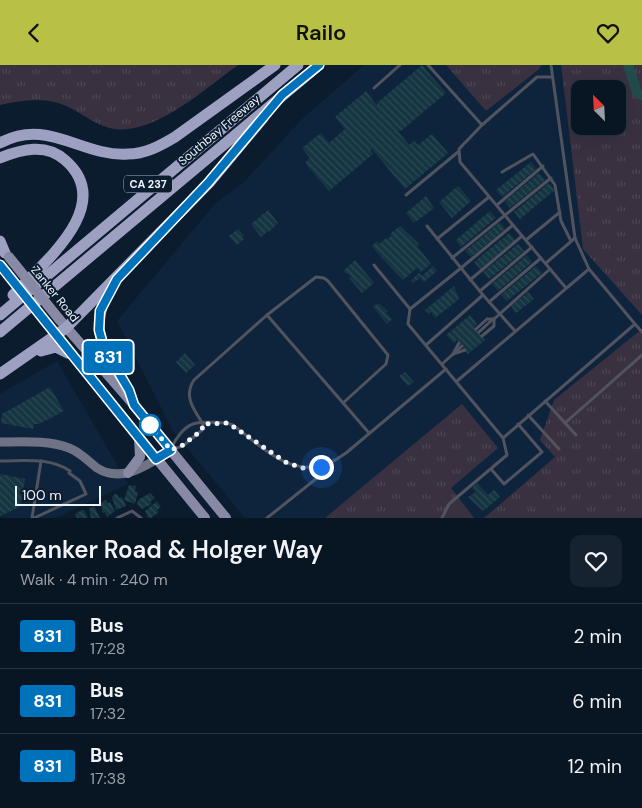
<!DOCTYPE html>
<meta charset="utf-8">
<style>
body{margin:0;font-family:"DM Sans",sans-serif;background:#162230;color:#f1f3f6;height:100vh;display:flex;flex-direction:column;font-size:19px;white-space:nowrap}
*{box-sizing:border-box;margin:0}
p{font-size:16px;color:#989fa6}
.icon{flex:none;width:28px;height:28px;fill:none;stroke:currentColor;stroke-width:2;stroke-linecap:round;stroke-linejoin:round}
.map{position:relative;height:453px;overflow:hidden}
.drawer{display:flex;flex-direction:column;background:#081523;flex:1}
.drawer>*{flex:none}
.badge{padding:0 10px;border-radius:4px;font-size:18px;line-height:32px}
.needle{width:32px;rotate:336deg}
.fabs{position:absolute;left:571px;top:15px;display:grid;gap:10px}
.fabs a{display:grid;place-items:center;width:55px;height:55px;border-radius:10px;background:#081523;box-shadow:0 5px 20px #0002,0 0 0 1px #293441;font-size:25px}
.scale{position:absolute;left:15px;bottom:12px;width:86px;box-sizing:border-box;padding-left:5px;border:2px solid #edf4fc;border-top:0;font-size:14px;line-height:18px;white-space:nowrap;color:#edf4fc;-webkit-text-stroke:4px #0b1c2f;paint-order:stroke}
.you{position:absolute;width:25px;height:25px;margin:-12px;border:4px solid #fff;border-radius:50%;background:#1a73e8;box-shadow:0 0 0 8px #1a73e833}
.map>.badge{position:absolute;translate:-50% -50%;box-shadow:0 0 0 2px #fff}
.round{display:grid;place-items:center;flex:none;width:52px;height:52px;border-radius:10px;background:#162230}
.headline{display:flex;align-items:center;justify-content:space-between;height:85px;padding:0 20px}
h1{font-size:24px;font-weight:600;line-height:38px}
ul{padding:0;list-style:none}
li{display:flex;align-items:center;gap:15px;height:65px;padding:0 20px;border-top:1px solid #293441}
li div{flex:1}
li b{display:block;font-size:19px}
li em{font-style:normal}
li .badge{min-width:55px;font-weight:700;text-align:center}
header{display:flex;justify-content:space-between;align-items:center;height:65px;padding:0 20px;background:#b9c046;color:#111;font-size:22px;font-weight:600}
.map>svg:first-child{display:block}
</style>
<header><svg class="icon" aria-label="back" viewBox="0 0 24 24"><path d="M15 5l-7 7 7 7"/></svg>Railo<svg class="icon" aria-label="heart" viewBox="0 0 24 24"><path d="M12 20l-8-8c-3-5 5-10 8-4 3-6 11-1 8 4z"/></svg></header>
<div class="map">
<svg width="642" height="453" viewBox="0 0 642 453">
<defs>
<pattern id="grass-tufts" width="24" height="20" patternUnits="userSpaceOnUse" patternTransform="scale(1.25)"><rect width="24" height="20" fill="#393140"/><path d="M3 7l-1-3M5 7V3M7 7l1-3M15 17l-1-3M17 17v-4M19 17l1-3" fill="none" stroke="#4c4553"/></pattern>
<pattern id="building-back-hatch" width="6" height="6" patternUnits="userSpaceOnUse" patternTransform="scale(1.25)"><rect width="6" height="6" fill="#143541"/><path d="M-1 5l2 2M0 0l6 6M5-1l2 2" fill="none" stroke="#2b4954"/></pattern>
</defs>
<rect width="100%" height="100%" fill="#0b1c2f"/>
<!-- built -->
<g fill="#0e243d">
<polygon points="364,0 446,0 486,46 538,5 542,0 561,0 581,167 642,234 642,318 484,453 245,453 173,366 117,256 215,139 244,117 302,54"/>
<polygon points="57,296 128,419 55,453 0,453 0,329"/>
</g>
<!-- grass -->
<g fill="url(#grass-tufts)" fill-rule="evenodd">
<path d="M0,0h238c-32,23 -82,69 -123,64 -15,-2 -28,-12 -41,-19 -24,-14 -48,-11 -74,-5z"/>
<polygon points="446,0 542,0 538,5 486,46"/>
<path d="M561,0h81v250l-59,-66zM580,24h38v37h-38z"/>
<polygon points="642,264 642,453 484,453 555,392 540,375 554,335"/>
<polygon points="462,339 498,383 451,423 474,453 325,453"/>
</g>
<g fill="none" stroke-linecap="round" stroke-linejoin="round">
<!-- river -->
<polyline stroke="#224c4c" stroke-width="10" points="628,0 637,27 642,30"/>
</g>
<!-- building -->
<g fill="url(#building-back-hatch)">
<polygon points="422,0 446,28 401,66 397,65 409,80 414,76 418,80 432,69 448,88 405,124 372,84 370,85 373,89 329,126 305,98 310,93 302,83 321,68 329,78 345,64 335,52 366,26 377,41 377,38"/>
<polygon points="531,97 536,104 502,132 496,125"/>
<polygon points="539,108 545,115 510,143 505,136"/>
<polygon points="549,118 555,125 520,154 514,147"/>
<polygon points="458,121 471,136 452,153 439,137"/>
<polygon points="426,131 434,143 414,158 406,148"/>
<polygon points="268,145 278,158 269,167 268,166 261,172 251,159"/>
<polygon points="490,146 496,153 461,182 456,175"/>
<polygon points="500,157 505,164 471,192 465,186"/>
<polygon points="400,161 419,179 417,181 431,199 421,207 417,203 403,215 380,191 382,188 379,190 372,181 377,176 379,179 386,173 387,174 391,171 390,169"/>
<polygon points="238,164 244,171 242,172 244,174 237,180 229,171"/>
<polygon points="509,168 515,175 480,204 474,197"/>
<polygon points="518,179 524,186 489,214 483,207"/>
<polygon points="527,190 532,197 498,226 492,219"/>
<polygon points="355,195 374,218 362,228 349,213 351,211 343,206"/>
<polygon points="433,201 437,206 424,217 420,213 413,218 411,215 419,208 422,211"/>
<polygon points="536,201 542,208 507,236 501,230"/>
<polygon points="454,221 459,234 435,253 431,247 429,249 425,245"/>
<polygon points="528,227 534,234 516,248 511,241"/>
<polygon points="378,238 388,246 386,248 392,254 387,259 373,242"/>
<polygon points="470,250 477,259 474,262 485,275 468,289 457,275 454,278 446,270"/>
<polygon points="185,288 195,300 186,308 176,297"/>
<polygon points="405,307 414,317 408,321 399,311"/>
<polygon points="50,322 64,346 39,359 34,359 33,364 1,358 2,349"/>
<polygon points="0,409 25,414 20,442 0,451"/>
<polygon points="477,418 488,430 494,425 500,432 483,446 468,432 476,427 472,423"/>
<polygon points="129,420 136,421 135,427 138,427 135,439 124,435"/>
<polygon points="150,428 155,433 150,437 152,439 142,444 137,439 138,435"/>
<polygon points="115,429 117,429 119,433 122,432 126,441 116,445 112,432"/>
<polygon points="106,435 107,438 110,437 115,446 107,452 105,447 103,448 100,438"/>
<polygon points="157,436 161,442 157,445 159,447 151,453 148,453 145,446"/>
<polygon points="94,441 100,453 91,453 89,444"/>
<polygon points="82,445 84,445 88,453 77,453 75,449"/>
</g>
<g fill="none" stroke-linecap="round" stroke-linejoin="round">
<!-- lane -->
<g stroke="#51535f" stroke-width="3">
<polyline points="428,0 482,60 459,84 460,97 566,223"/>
<polyline points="374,23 400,0"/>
<polyline points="482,60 537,12 552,12"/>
<polyline points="502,107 533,89 555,120 561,156 571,176"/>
<polyline points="406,130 458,87"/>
<polyline points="497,140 543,101"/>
<polyline points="575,173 589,204"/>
<polyline points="437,174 489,132"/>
<polyline points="526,175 560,147"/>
<polyline points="452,193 551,113"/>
<polyline points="546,198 575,173 551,0"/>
<polyline points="374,200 410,244 408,259 503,373 507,390 449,439 442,453"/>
<polyline points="470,215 522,171"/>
<polyline points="480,226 532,182"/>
<polyline points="483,230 515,266"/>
<polyline points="489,237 541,193"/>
<polyline points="410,244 461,203 427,161"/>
<polyline points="267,250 369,368"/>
<polyline points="635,259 642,267"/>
<polyline points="476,264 487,254 494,254 550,204"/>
<polyline points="479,267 493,254"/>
<polyline points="482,271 494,261 494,254"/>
<polyline points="426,280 483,230 461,203 513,160"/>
<polyline points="453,289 459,278"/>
<polyline points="453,289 465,285"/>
<polyline points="442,299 462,281"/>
<polyline points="457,316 589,204 635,259 503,373"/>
<polyline points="545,336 576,370"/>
<polyline points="528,350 559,384"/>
<polyline points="565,358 642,290"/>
<path d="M203,359c-9,-14 -20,-28 -9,-44l73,-65 49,-38 8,1 4,3 60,74 -2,9 -43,39"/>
<path d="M172,382c4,-9 12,-20 21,-23 7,-3 33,-2 40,1 36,28 68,62 113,28l100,-84"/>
<polyline points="173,384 183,381 202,365 203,359"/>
<path d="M0,396c24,0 49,-4 70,10"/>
<polyline points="491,404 504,419 542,387 518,359"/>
<polyline points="32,453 41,396"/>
<polyline points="34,453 86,429 80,416 69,408"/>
<polyline points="117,453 132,446 141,453"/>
<polyline points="267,453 322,409 325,400"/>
</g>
<!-- secondary -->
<path stroke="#707286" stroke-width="9" d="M0,377c22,0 48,-2 69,6 11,4 19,13 28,20 26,16 52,-4 74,-18"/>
<!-- primary -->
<g stroke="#888aa5" stroke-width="10">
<polyline points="59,254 134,340 226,453"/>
<polyline points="52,265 205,453"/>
<polyline points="128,408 140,392 139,372"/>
</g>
<!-- highway -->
<g stroke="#9da0c0" stroke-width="11">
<path d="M0,78c48,-26 81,14 128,11 17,0 32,-8 47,-17l100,-72"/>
<path d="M0,93c22,-9 46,-15 65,2 52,45 -22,103 -52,135"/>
<polyline points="0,176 5,188"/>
<path d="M110,225c-30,51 10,70 24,115"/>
<polyline points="0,250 298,0"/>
<polyline points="0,267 319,0"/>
<polyline points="41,286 56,282 68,288"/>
<polyline points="0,309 66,263 209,118 263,53"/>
</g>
<!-- primary-bridge -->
<g stroke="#888aa5" stroke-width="10">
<polyline points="9,192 59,254"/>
<polyline points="1,200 50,262"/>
</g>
</g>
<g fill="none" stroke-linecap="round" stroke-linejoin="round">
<defs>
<polyline id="line" points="0,200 156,394 171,385 134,340 129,325 104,283 99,265 100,246 117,214 208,118 282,30 319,0"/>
</defs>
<!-- line casing -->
<use href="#line" stroke="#fff" stroke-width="11"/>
<!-- line -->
<use href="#line" stroke="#0072bc" stroke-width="8"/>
<!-- walk -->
<polyline stroke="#edf4fc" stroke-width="5" stroke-dasharray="0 9" points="150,360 171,385 183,380 202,365 203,359 228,358 287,398 303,403 321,402"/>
</g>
<!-- markers -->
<circle fill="#fff" stroke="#0072bc" stroke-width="2.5" cx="150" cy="360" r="10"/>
<g text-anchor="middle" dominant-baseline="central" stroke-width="4" stroke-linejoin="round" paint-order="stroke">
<!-- shield labels -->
<rect fill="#0b1c2f" stroke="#a9b3be" stroke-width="1" x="124" y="110.5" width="48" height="17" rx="4"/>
<g font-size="11" font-weight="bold" fill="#edf4fc">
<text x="148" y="119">CA 237</text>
</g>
<!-- street labels -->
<g font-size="12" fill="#edf4fc" stroke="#0b1c2f">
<text transform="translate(219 65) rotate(-40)">Southbay Freeway</text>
<text transform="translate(55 229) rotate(51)">Zanker Road</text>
</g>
</g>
</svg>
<div class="fabs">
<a><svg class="needle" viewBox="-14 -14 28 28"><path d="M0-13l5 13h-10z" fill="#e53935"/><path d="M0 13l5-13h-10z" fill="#989fa6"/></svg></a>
</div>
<div class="scale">100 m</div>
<div class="you" style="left:321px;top:402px"></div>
<b class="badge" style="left:108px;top:292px;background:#0072bc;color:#fff">831</b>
</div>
<section class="drawer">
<div class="headline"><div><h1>Zanker Road &amp; Holger Way</h1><p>Walk · 4 min · 240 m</p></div><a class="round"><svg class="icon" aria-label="heart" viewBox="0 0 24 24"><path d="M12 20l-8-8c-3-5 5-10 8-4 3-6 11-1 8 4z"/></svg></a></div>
<ul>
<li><span class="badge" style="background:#0072bc;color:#fff">831</span><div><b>Bus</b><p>17:28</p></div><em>2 min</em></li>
<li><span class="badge" style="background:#0072bc;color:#fff">831</span><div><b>Bus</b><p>17:32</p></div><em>6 min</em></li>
<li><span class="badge" style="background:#0072bc;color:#fff">831</span><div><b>Bus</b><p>17:38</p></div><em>12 min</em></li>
</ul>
</section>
